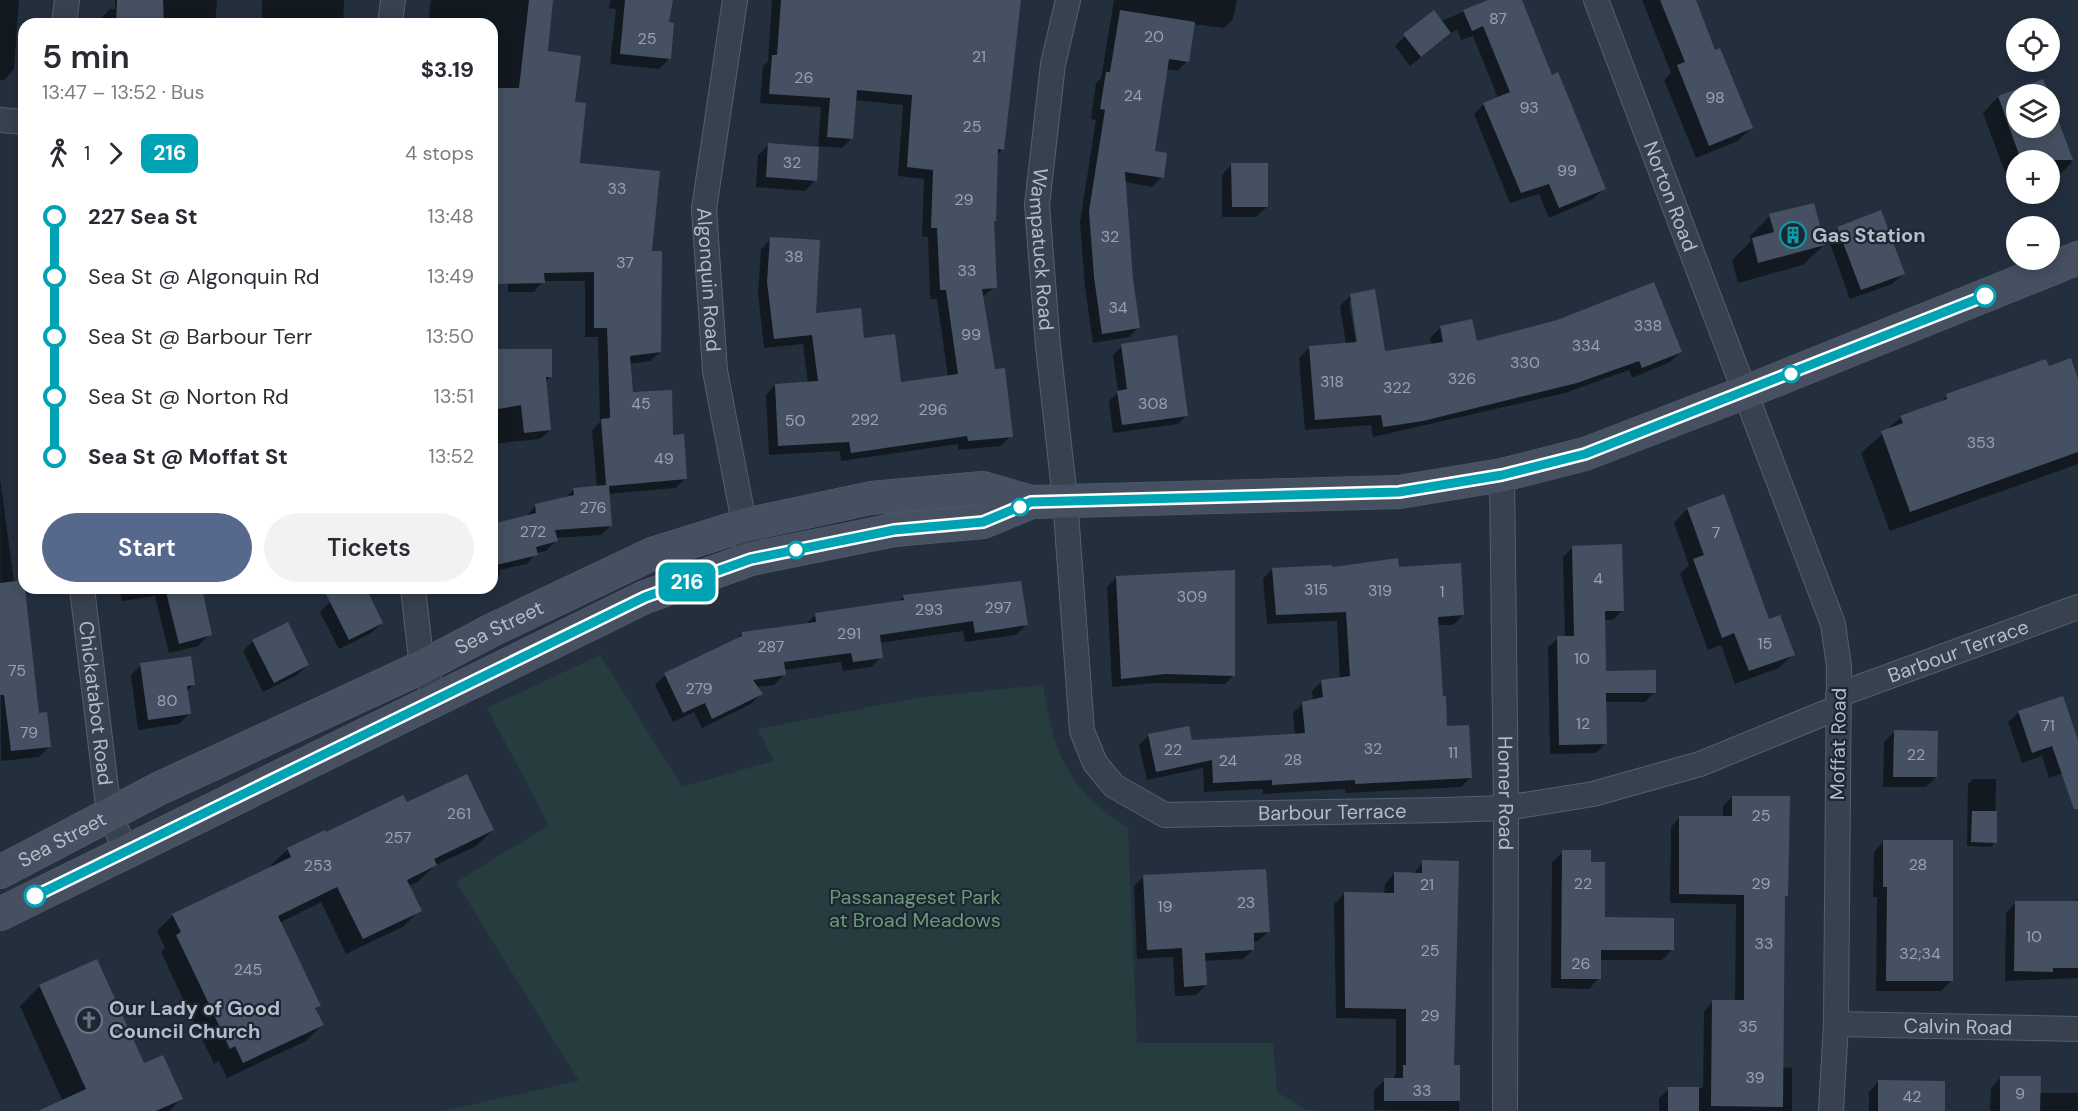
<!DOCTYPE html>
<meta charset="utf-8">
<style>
body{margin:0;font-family:"DM Sans",sans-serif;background:#f2f2f3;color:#2b2b33;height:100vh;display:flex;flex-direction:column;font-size:22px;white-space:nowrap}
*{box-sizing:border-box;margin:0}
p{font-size:20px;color:#7c7c81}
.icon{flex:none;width:33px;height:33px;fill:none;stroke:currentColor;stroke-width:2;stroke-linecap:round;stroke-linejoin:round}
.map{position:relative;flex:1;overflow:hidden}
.panel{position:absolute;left:18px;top:18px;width:480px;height:576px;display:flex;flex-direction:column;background:#fff;border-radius:18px;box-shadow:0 3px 15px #0003}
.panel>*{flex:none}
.badge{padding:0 12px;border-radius:9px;font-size:21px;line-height:39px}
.fabs{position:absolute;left:2006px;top:18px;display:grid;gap:12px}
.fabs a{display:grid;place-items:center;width:54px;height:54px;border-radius:50%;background:#fff;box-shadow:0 3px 15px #0003;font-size:30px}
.map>.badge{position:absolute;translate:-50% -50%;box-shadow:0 0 0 3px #fff}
.legs{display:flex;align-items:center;gap:9px;height:66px;padding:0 24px;font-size:20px}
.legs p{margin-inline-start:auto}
.summary{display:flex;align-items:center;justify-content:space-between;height:102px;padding:0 24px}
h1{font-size:33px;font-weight:600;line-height:45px}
.button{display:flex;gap:12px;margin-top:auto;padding:12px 24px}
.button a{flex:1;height:69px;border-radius:36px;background:#56698c;color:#fff;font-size:24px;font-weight:600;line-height:69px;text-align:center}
.button a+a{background:#f2f2f3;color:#2b2b33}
ul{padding:0 24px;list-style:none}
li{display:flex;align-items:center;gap:21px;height:60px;font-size:22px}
li i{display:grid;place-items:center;width:9px;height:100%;margin:0 8px;background:currentColor}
li i::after{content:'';width:15px;height:15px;margin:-8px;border:4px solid;border-radius:50%;background:#fff}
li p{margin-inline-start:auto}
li:first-child i{background:linear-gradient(#0000 50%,currentColor 0)}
li:last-child i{background:linear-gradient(currentColor 50%,#0000 0)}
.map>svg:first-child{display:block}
</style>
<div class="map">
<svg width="2078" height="1111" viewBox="0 0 2078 1111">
<rect width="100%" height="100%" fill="#242f3e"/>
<!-- green -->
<path fill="#263c3f" d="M600,655l82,132 92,-26 -16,-32 157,-31 128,-13c11,69 24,104 85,143l9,215h136l4,49 30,18 21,1h-886l137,-30 -123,-199 93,-57 -62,-117z"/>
<!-- shadow -->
<g fill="#0007" fill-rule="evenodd">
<polygon points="0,0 19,0 14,69 4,80 0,80"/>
<polygon points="115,0 217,0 215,24 100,24 100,19 110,9 115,9"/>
<polygon points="262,0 344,0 343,24 262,24"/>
<polygon points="431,0 551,0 546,52 573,104 578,164 650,253 660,352 650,361 629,364 632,393 671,437 686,478 676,488 608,494 611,525 601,535 555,538 556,541 546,551 536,553 527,564 499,570 500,575 492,583 492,525 526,517 535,506 565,498 574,489 597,488 592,430 600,422 598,337 585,337 585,281 543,281 534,292 508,292 508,271 492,271 492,24 428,24"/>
<polygon points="610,0 672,0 667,23 669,59 659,69 610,64 616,9 609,8"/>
<polygon points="772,0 1020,0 1003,149 996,156 995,220 993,223 995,287 982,297 994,370 1011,436 1001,446 958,450 958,444 841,461 840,451 769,455 766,395 775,385 808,383 803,344 764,348 758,293 761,249 771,239 814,315 863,340 900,384 948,377 937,299 930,299 928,237 922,237 924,179 898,176 903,105 855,100 852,138 842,148 818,146 821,107 760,103 763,66 768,61"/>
<polygon points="1114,0 1237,0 1233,19 1224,28 1193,24 1187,61 1178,71 1166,69 1153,152 1162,177 1152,187 1125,182 1132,279 1138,328 1129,337 1093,343 1085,287 1080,222 1096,120 1091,119 1096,83 1101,78"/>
<polygon points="1492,0 1520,0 1551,77 1604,189 1593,199 1549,218 1539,194 1510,203 1474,114 1484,104 1498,98 1473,36 1461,40 1457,29 1410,66 1395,46 1405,36"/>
<polygon points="1642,0 1694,0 1715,52 1751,128 1738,141 1696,158 1664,80 1671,73"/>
<polygon points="2042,81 2047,94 2016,94 2016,128 2049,128 2049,100 2072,162 2057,178 2049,181 2049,160 2016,160 2016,193 2013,194 1983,113 1998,97"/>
<polygon points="769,145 815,180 805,191 756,187 758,155"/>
<polygon points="1232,164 1267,207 1256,217 1222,217 1222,175"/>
<polygon points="1770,216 1824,245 1803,265 1738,283 1732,260 1751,241 1750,236"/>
<polygon points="1838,228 1903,274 1892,284 1850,299 1828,238"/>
<path d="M1351,295l33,58 48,-8 -2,-7 10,-10 36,15 205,9 -11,10 -38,16 -3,-8 -64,23 -192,44 -2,-12 -66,5 -6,-72 11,-11 36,-3 -6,-38zM1349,301h4l7,48h-3z"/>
<polygon points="1122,346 1187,415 1178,424 1113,433 1109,401 1118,392 1113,355"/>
<polygon points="2048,368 2078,383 2078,464 1890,531 1861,453 1901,417 1938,404 1947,396"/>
<polygon points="492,372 551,376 545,382 550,430 540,439 492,444"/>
<polygon points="0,478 14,582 38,715 50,746 39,757 1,761"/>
<polygon points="1723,496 1768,621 1793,654 1779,668 1735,684 1721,645 1708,650 1680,574 1689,565 1674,523 1687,509"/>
<polygon points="1573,547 1623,610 1613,620 1604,620 1605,672 1654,692 1645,702 1605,702 1606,743 1596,753 1550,754 1548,647 1558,638 1565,637 1563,557"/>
<polygon points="1272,569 1397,569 1463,615 1453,625 1437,625 1441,698 1446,727 1470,778 1461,787 1346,793 1345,789 1263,794 1263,789 1204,792 1203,768 1147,780 1139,745 1148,736 1191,741 1295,735 1293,713 1303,703 1313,701 1312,691 1322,681 1340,679 1337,621 1267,624 1263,579"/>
<polygon points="1116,578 1234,675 1225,684 1155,683 1112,687 1107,587"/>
<polygon points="120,588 199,588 208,636 198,646 169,653 155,596 122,601"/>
<polygon points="357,588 364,588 382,623 371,633 339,649 320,612 330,602"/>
<polygon points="452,588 476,588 453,593"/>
<polygon points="904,596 1026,625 1016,635 965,642 963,631 879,643 881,657 871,667 843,671 841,662 784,670 784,675 774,685 756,687 761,694 751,704 702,728 694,712 673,722 655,685 665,675 736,640 742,634 805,625 815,615 897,603"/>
<polygon points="253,641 308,665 297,675 263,692 243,651"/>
<polygon points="141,665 193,685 187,691 190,713 179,724 138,730 131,675"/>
<polygon points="2019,712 2078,745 2078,764 2073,770 2049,778 2042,756 2022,763 2008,722"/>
<polygon points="1894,732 1936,777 1926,787 1883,787 1884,742"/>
<polygon points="1973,779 1996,779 1995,842 1991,847 1967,846 1968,784"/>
<polygon points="1732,797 1787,895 1783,898 1781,1067 1792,1068 1792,1111 1659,1111 1659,1098 1669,1089 1703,1088 1704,1011 1713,1001 1735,1002 1736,904 1670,903 1671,827 1680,817 1723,818 1723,806"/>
<polygon points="406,804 493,830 476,846 434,866 419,881 409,886 420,910 404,926 346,954 321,902 279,923 319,1006 315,1010 322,1025 306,1041 227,1078 219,1061 214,1064 183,999 161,952 165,948 157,931 173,915 273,868 271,865 288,849"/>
<polygon points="1884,841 1951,981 1941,991 1876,991 1877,897 1873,897 1874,852"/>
<polygon points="1563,852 1603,919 1672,950 1662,960 1600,960 1599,978 1589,989 1551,988 1552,862"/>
<polygon points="1423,862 1452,1067 1459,1067 1459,1111 1374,1110 1374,1090 1385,1080 1393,1080 1396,1073 1396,1019 1336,1018 1334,904 1344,894 1384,895 1385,884 1395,873 1413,874"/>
<polygon points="1143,877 1268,932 1258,941 1253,942 1253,950 1243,959 1204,961 1206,985 1196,995 1175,996 1173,957 1137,959 1134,886"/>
<polygon points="2078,899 2078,978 2005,981 2006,913 2016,902 2074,903"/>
<polygon points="40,986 143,1065 182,1098 169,1111 54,1111 63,1102 20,1006"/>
<polygon points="2001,1077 2039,1093 2078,1093 2078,1111 1990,1111 1991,1088"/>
<polygon points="1879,1081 1943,1111 1869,1111 1869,1092"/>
</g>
<!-- building -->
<g fill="#455162">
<polygon points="117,0 163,0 164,24 116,24"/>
<polygon points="529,0 553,0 548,51 581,56 575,102 586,103 580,163 660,171 652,251 662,251 661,352 630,356 633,392 672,390 673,435 684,434 687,479 609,486 612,526 555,530 558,541 536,547 538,555 492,566 492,524 536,513 535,504 574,495 573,488 606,485 601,419 610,418 607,328 594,328 594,272 544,273 545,283 492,284 492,88 519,88"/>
<polygon points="625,0 673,0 669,22 674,23 671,59 620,54"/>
<polygon points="781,0 1021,0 1004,150 998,149 996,221 994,221 997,288 982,289 995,369 1005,368 1013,437 968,441 967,436 851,453 849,442 778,446 775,384 818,381 812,335 774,339 767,282 770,237 820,240 816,313 861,308 864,338 895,334 901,382 958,374 946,290 940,290 937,228 931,228 933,170 907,167 912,95 857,90 853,139 827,137 830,98 769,94 772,55 777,55"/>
<polygon points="1488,0 1522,0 1552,75 1558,72 1606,189 1559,208 1549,184 1521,193 1483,103 1510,92 1483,26 1472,31 1463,10"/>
<polygon points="1660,0 1696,0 1715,50 1720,48 1753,128 1709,146 1677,65 1685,62"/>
<polygon points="1120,10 1195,22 1189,62 1169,59 1155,151 1167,153 1164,178 1125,172 1133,279 1140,328 1102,334 1094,277 1089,211 1105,110 1100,109 1106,72 1110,72"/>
<polygon points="1434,10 1451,33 1421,57 1403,34"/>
<polygon points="2043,79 2049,94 2016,94 2016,128 2049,128 2049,95 2073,160 2021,160 1998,96"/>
<polygon points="768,143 819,147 817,181 766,177"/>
<polygon points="1231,163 1268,163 1268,207 1232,207"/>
<polygon points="1814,203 1825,245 1758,263 1752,238 1774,232 1769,214"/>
<polygon points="1881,210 1905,274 1861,290 1837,227"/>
<polygon points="1654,282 1682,352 1642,368 1639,361 1577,383 1423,421 1383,427 1381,415 1315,420 1309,346 1357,342 1350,294 1375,289 1385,351 1443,342 1440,326 1472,319 1477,341 1557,320"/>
<polygon points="1177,335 1188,416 1122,425 1117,391 1127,389 1121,344"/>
<polygon points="492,349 552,349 552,377 546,377 551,430 524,433 521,405 492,410"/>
<polygon points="2071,358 2078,379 2078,452 1910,512 1881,431 1903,423 1900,416 1947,399 1946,394 2046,359 2049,366"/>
<polygon points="1724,494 1769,619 1780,615 1795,655 1749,671 1734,633 1722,638 1693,559 1704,555 1687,508"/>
<polygon points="1622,544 1624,611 1605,611 1606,671 1656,670 1656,693 1606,693 1607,744 1559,745 1557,636 1574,636 1572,546"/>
<polygon points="1398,558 1399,567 1461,563 1464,615 1438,617 1443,696 1446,696 1447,726 1469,725 1472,778 1355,784 1355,780 1272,785 1272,780 1213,783 1212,760 1156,772 1148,734 1189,726 1192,740 1305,733 1302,702 1323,697 1321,680 1350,676 1346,612 1276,615 1272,568 1332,565 1333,567"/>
<polygon points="1235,570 1235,676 1165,674 1121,679 1116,576"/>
<polygon points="24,580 39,713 47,712 51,747 11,751 4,695 0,695 0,583"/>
<polygon points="1021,581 1028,625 975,633 973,621 880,635 883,658 853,662 851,653 784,662 786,675 753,680 763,694 712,719 705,703 683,713 664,673 742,636 742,632 816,622 815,613 904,600 903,595"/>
<polygon points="165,588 202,588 212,635 179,644"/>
<polygon points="323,588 366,588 383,623 349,640"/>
<polygon points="288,622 309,665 274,683 252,640"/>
<polygon points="191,656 195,685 187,686 191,714 148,720 140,663"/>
<polygon points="2063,696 2078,740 2078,809 2074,809 2052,746 2032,753 2018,711"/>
<polygon points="1894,730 1938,731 1937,777 1893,777"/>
<polygon points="467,774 494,830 434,859 437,865 407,880 422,911 363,939 337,887 278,916 321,1006 315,1008 324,1025 243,1063 235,1046 230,1049 199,983 176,935 181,932 172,914 291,857 287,848 325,830 326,832 403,795 407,802"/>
<polygon points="1732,796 1790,796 1788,896 1785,896 1783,1107 1711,1106 1712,1000 1744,1000 1744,895 1679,894 1679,816 1732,816"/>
<polygon points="1972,811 1997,811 1997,843 1971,842"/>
<polygon points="1883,840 1953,840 1953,981 1886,981 1887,887 1883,887"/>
<polygon points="1562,850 1591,850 1591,862 1605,862 1605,917 1674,918 1674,950 1601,950 1601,979 1561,979"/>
<polygon points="1422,860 1459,861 1454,1065 1460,1065 1460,1101 1384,1101 1384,1078 1403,1078 1403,1065 1406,1065 1406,1009 1345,1008 1344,892 1394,893 1394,872 1422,873"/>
<polygon points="1266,869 1270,932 1254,933 1254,950 1205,953 1207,985 1184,987 1182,948 1147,950 1143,875"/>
<polygon points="2015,901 2078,901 2078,968 2053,968 2053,972 2014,971"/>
<polygon points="97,959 144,1063 163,1055 183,1099 156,1111 38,1111 86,1089 39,985"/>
<polygon points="2000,1076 2041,1076 2040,1111 2000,1111"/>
<polygon points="1878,1080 1945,1081 1945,1111 1878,1111"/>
<rect x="1668" y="1087" width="31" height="24"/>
</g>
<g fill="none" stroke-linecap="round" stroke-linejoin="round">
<defs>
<g id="minor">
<path id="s1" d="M735,0l-31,209 11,162 36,188"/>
<path id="s2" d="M1068,0l-15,64 -16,141 11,141 17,153 17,232 13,32 19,23 51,29 279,-5 62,-2 87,-14 107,-30 137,-56"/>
<path id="s3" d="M1596,0l237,624 6,42 -3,358 -5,87"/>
<polyline points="64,24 67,0"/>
<polyline points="390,24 393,0"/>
<polyline points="0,120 24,122"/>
<path id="s4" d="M1502,475l4,333 -1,303"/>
<path id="s5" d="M82,588l27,226 17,36"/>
<polyline points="413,588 422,667 438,700"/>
<path id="s6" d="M1838,695l240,-88"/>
<path id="s7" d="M1836,1024l242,5"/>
</g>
<g id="secondary">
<path id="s8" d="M0,872l158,-83 264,-122 70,-37 160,-76 93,-29 126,-27 112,-10 48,14"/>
<polyline points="0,914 645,597 751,559 894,530 983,522 1031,502 1399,492 1502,475 1585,454 1746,392 2078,258"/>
</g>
</defs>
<!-- minor casing -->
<use href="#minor" stroke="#565f6c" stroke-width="26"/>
<!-- secondary casing -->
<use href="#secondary" stroke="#565f6c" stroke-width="34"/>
<!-- minor -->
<use href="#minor" stroke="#38414e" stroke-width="24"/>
<!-- secondary -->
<use href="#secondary" stroke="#465061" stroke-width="33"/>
</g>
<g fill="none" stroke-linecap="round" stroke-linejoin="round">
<defs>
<polyline id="line-1" points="35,896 645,597 751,559 894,530 983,522 1031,502 1399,492 1502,475 1585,454 1985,296"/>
</defs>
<!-- line-1 casing -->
<use href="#line-1" stroke="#fff" stroke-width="14"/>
<!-- line-1 -->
<use href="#line-1" stroke="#00a3b4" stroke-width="9"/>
</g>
<!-- icons -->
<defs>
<symbol id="building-ring" viewBox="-11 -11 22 22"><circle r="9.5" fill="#1d2633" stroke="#0f9aa8" stroke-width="1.5"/><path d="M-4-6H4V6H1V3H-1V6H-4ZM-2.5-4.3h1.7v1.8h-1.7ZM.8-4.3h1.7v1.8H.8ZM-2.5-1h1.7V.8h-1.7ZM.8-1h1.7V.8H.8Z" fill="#0f9aa8"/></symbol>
<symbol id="church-ring" viewBox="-11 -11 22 22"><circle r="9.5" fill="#1d2633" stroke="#6b7280" stroke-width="1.5"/><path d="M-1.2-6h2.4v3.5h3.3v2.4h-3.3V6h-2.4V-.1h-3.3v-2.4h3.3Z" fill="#6b7280"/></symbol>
</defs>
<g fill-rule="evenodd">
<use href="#building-ring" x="1778" y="220" width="30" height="30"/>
<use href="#church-ring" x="74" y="1005" width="30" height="30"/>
</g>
<!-- markers -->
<g fill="#fff" stroke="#00a3b4" stroke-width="3">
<circle cx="1985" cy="296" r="10"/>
<circle cx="1791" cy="374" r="8"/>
<circle cx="1020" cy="507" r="8"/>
<circle cx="796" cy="550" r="8"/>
<circle cx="35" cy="896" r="10"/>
</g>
<g text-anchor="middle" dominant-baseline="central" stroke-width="4.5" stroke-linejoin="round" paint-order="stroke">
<!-- number labels -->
<g font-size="16" fill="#98a1af">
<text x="1498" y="18">87</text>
<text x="1154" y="36">20</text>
<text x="647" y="38">25</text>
<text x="979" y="56">21</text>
<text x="804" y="77">26</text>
<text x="1133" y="95">24</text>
<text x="1715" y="97">98</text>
<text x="1529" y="107">93</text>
<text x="972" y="126">25</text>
<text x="792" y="162">32</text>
<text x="1567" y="170">99</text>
<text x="617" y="188">33</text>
<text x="964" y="199">29</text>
<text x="1110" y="236">32</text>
<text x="794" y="256">38</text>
<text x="625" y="262">37</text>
<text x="967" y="270">33</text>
<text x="1118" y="307">34</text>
<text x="1648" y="325">338</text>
<text x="971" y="334">99</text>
<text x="1586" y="345">334</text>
<text x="1525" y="362">330</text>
<text x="1462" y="378">326</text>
<text x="1332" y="381">318</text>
<text x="1397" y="387">322</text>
<text x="641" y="403">45</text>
<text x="1153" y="403">308</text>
<text x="933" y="409">296</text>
<text x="865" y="419">292</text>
<text x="795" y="420">50</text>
<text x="1981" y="442">353</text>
<text x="664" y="458">49</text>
<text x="593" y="507">276</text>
<text x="533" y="531">272</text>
<text x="1716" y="532">7</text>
<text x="1598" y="578">4</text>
<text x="1316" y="589">315</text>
<text x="1380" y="590">319</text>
<text x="1442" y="591">1</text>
<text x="1192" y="596">309</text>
<text x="998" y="607">297</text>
<text x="929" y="609">293</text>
<text x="849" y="633">291</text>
<text x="1765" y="643">15</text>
<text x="771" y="646">287</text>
<text x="1582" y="658">10</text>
<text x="17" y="670">75</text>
<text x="699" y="688">279</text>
<text x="167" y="700">80</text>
<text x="1583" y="723">12</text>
<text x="2048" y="725">71</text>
<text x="29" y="732">79</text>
<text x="1373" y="748">32</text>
<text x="1173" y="749">22</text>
<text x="1453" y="752">11</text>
<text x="1916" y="754">22</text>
<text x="1293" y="759">28</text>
<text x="1228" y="760">24</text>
<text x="459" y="813">261</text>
<text x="1761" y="815">25</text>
<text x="398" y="837">257</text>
<text x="1918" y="864">28</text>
<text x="318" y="865">253</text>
<text x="1583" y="883">22</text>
<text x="1761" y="883">29</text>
<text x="1427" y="884">21</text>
<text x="1246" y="902">23</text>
<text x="1165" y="906">19</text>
<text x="2034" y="936">10</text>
<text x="1764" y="943">33</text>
<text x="1430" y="950">25</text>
<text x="1920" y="953">32;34</text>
<text x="1581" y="963">26</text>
<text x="248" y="969">245</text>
<text x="1430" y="1015">29</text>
<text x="1748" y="1026">35</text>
<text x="1755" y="1077">39</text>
<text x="1422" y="1090">33</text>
<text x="2020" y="1093">9</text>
<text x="1912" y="1096">42</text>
</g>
<!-- street labels -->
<g font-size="20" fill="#b4bcc9" stroke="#1d2633">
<text stroke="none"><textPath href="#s3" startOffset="210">Norton Road</textPath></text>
<text stroke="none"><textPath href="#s2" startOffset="252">Wampatuck Road</textPath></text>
<text stroke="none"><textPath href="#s1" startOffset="282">Algonquin Road</textPath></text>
<text stroke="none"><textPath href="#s8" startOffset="556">Sea Street</textPath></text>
<text stroke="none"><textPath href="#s6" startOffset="128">Barbour Terrace</textPath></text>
<text stroke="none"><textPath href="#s5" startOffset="116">Chickatabot Road</textPath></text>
<text transform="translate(1838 744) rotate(-89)">Moffat Road</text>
<text stroke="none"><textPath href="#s4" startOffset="318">Homer Road</textPath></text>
<text stroke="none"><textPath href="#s2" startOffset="1026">Barbour Terrace</textPath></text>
<text stroke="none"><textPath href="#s8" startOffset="70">Sea Street</textPath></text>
<text stroke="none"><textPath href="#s7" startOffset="122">Calvin Road</textPath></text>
</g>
<!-- poi labels -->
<g font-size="20" font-weight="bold" fill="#b4bcc9" stroke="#1d2633" text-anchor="start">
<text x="1812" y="235">Gas Station</text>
<text x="109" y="1008">Our Lady of Good<tspan x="109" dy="23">Council Church</tspan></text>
</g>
<!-- park labels -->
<g font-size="20" fill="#6b9a76" stroke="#1d2633">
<text x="915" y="897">Passanageset Park<tspan x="915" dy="23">at Broad Meadows</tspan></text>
</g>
</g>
</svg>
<div class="fabs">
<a><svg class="icon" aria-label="locate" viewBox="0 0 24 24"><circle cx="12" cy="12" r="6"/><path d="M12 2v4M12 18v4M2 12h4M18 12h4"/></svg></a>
<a><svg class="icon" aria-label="layers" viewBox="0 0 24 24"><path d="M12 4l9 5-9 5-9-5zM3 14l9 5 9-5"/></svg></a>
<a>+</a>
<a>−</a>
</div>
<b class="badge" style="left:687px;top:582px;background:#00a3b4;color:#fff">216</b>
<section class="panel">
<div class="summary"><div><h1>5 min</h1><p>13:47 – 13:52 · Bus</p></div><b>$3.19</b></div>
<div class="legs"><svg class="icon" aria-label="walk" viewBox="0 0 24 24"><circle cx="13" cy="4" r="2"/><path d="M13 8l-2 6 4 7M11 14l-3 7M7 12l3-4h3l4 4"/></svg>1<svg class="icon" aria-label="forward" viewBox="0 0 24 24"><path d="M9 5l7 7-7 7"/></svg><b class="badge" style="background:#00a3b4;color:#fff">216</b><p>4 stops</p></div>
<ul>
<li><i style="color:#00a3b4"></i><b>227 Sea St</b><p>13:48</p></li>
<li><i style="color:#00a3b4"></i><span>Sea St @ Algonquin Rd</span><p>13:49</p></li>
<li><i style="color:#00a3b4"></i><span>Sea St @ Barbour Terr</span><p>13:50</p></li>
<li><i style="color:#00a3b4"></i><span>Sea St @ Norton Rd</span><p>13:51</p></li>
<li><i style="color:#00a3b4"></i><b>Sea St @ Moffat St</b><p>13:52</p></li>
</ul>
<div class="button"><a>Start</a><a>Tickets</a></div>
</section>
</div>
